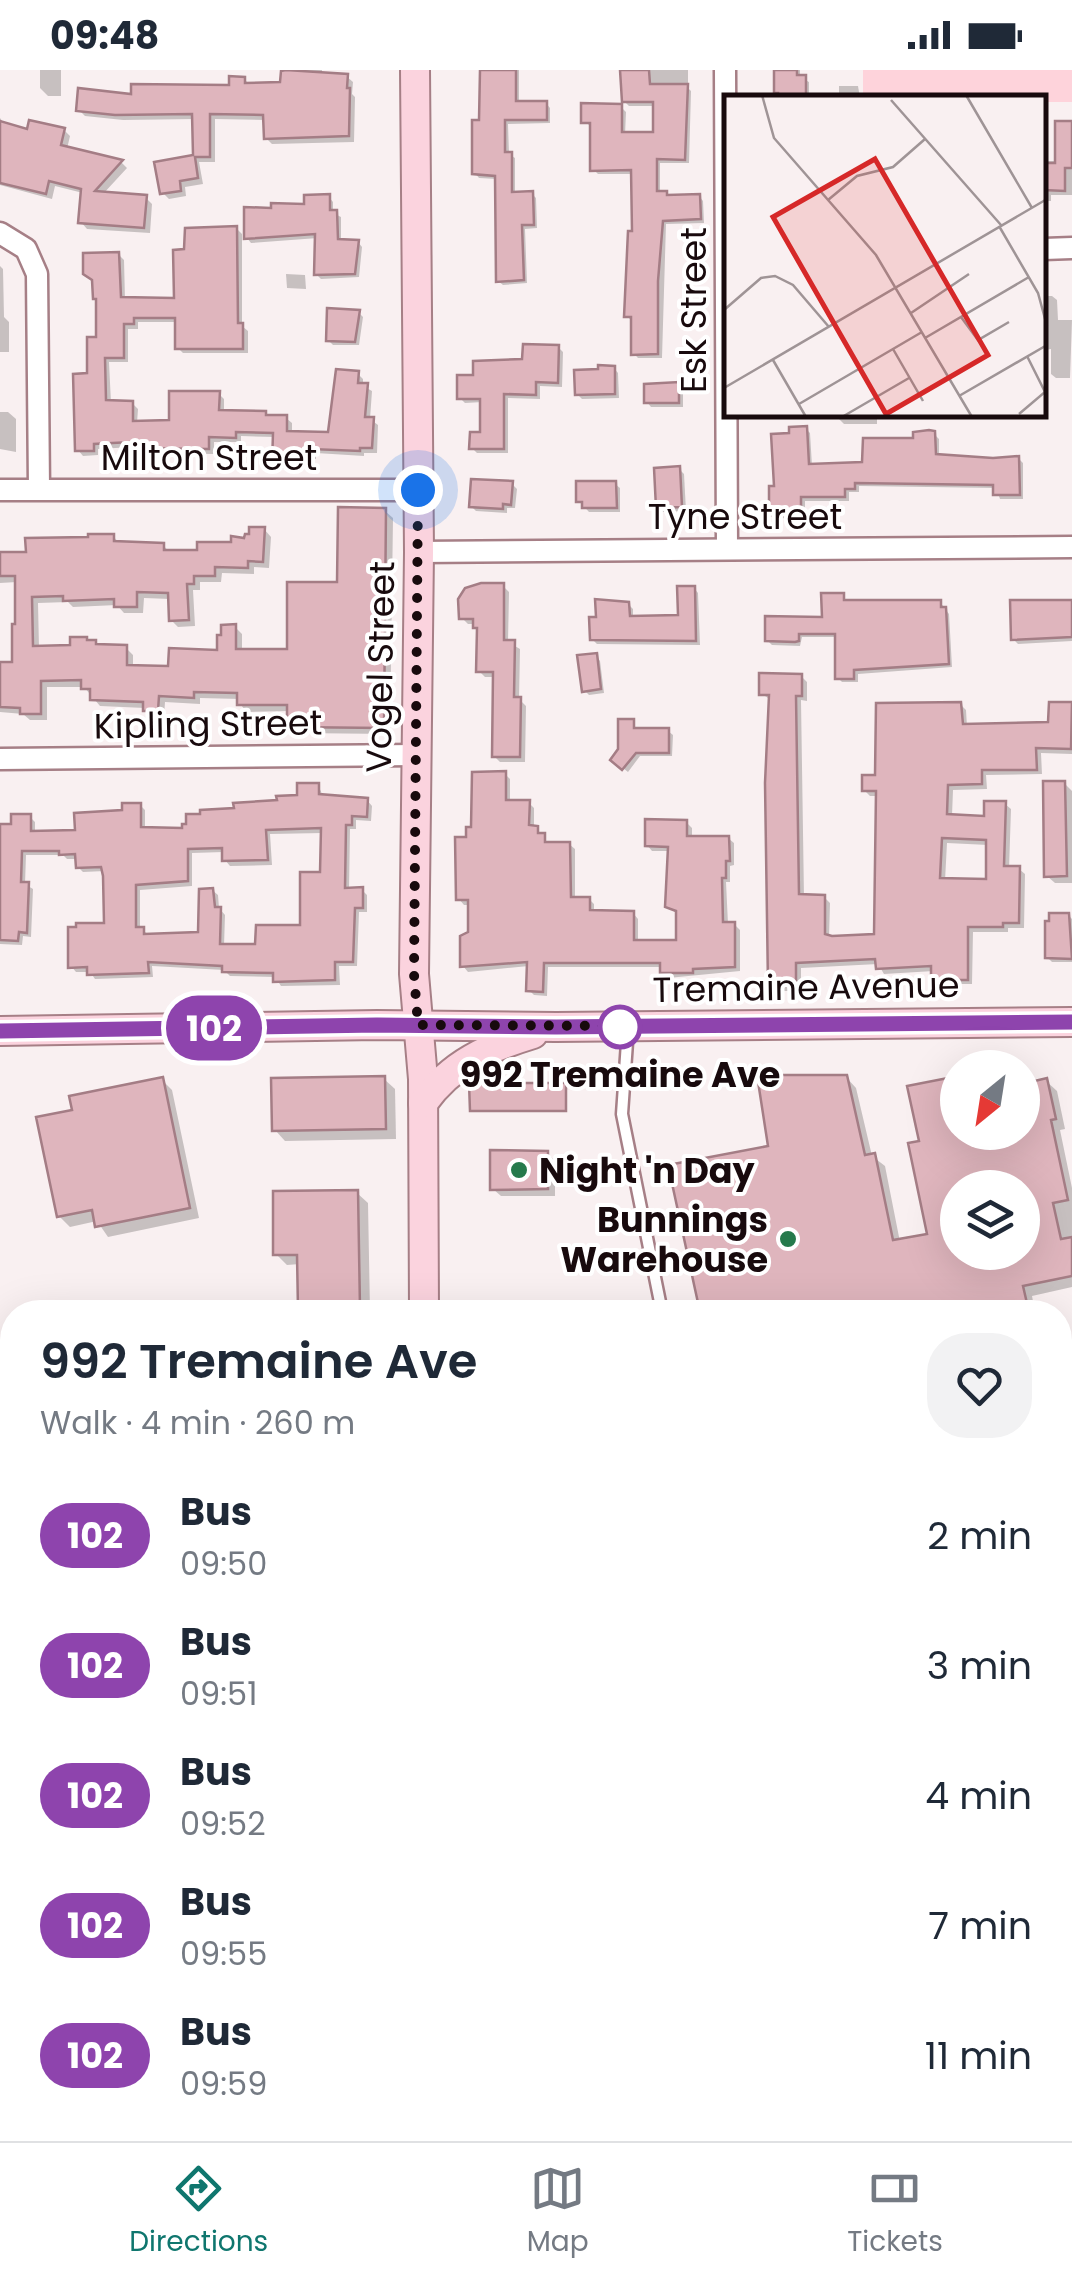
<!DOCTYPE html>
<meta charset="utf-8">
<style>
body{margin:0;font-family:Poppins,sans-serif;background:#f2f2f3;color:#1f2937;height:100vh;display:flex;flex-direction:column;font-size:38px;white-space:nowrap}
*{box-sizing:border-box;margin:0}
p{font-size:32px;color:#747a83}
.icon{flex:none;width:55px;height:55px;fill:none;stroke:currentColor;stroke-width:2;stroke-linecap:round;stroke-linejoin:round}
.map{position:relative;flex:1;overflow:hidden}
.side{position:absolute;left:0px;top:1230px;width:1072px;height:842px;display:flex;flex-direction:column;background:#fff;border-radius:40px 40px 0 0;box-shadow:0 10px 40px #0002}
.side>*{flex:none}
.badge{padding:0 20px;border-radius:32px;font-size:35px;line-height:65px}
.needle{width:65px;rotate:210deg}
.controls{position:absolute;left:940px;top:980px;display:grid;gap:20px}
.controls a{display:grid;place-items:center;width:100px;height:100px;border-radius:50%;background:#fff;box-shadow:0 10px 40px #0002;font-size:50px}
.you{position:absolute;width:50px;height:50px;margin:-25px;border:8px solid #fff;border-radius:50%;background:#1a73e8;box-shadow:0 0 0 15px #1a73e833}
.map>.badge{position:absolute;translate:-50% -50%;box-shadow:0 0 0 5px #fff}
.round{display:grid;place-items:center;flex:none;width:105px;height:105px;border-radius:40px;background:#f2f2f3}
.overview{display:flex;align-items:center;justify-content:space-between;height:170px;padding:0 40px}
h1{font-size:48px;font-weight:600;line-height:75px}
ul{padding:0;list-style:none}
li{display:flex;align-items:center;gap:30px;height:130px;padding:0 40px}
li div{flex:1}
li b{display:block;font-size:38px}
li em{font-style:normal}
li .badge{min-width:110px;font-weight:700;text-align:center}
.status{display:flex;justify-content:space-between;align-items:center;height:70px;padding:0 50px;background:#fff;direction:ltr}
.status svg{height:28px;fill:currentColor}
.dock{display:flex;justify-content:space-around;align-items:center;height:140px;border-top:2px solid #e0e1e3;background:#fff;font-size:28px;color:#747a83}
.dock a{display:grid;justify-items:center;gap:5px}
.dock .selected{color:#0f766e}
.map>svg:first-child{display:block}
</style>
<div class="status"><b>09:48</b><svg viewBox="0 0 49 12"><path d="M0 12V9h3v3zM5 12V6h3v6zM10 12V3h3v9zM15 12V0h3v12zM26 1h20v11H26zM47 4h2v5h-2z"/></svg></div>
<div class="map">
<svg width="1072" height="2071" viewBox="0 0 1072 2071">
<rect width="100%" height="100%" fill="#f9f0f1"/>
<!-- green -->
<polygon fill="#fed3db" points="863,0 1072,0 1072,32 1045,32 1044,28 863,27"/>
<!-- shadow -->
<g fill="#0003" fill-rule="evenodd">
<polygon points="40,0 61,0 61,26 48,26 40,18"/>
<polygon points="289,0 322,0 322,5 346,6 353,12 352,24 355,27 354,72 272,74 266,68 266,50 215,49 215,92 199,92 203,114 185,117 186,126 169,129 163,123 157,94 196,87 195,49 123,50 85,46 79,40 134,26 231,18 244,9 250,15 283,14"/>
<polygon points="483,0 519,0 519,34 546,33 550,38 550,53 508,54 509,84 515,88 515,124 532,124 536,128 537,158 525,159 527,213 503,215 498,211 497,109 479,108 475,103 482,52"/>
<polygon points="623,0 688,0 688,18 691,21 689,93 660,93 660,124 669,127 699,126 703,131 704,153 666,154 662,288 638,288 634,284 632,251 627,246 634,163 634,104 598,104 593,99 593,57 584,52 621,37 626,42 625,65 656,65 656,36 629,36 624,31"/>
<polygon points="776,0 800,0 800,7 809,12 809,28 782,28 776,22"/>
<polygon points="839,16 858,16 860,28 839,28"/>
<polygon points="0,48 5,55 29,62 64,60 70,66 67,79 121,92 127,98 103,124 146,128 152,134 150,163 87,159 81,152 83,123 55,116 52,129 0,115"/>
<polygon points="1072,55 1072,125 1051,125 1051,131 1044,131 1044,91 1057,91"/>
<polygon points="329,127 333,132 333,143 341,147 341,172 358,172 362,177 359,207 321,209 316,204 318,168 251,173 247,168"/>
<polygon points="236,158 242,164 242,256 248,261 248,283 183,283 178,278 178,252 138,252 138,259 128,259 128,292 109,292 111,333 132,333 138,339 137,353 172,352 218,323 224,329 224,343 286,348 292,353 292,364 330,365 358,304 363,309 363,316 372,321 370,349 378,355 377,383 364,383 364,386 316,383 316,389 296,389 296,399 280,399 274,394 275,367 241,366 241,372 214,372 214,384 139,383 133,377 98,379 98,385 83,386 78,380 89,306 118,184 124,190 125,230 176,230 187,182"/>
<polygon points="0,196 3,199 4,247 9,252 9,282 0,282"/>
<polygon points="286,204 305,205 306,219 287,218"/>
<polygon points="1044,226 1052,226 1057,230 1058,250 1072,250 1070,308 1056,308 1051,304 1051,279 1044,280"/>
<polygon points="358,242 363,247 359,275 333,275 328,270"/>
<polygon points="558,277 563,282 562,317 540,316 540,329 508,328 508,383 477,383 472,378 482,365 483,332 465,333 460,328 476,307"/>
<polygon points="614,298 618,303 619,328 582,329 577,324"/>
<polygon points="678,315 683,320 683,337 651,337 647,332"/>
<polygon points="0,342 8,342 16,349 16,382 0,379"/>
<polygon points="835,345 877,345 877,354 844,354"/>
<polygon points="806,359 810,363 812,396 865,394 934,364 939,369 939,387 993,391 1018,388 1023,393 1023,429 1000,429 996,418 859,416 859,422 849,422 849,431 805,431 805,449 776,448 771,444 792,365"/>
<polygon points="679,399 684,404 686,441 663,442 658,437"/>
<polygon points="512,414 517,419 515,438 507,438 507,443 476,441 471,436"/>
<polygon points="615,414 620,418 620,442 589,442 579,431"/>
<polygon points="385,441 393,448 390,664 297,663 290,656 290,641 247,642 240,634 240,629 200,628 200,634 165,632 164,647 152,647 145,638 100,636 84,617 47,617 47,650 30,650 23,644 0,642 0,594 14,595 17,512 0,513 0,485 28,484 113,466 120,474 163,475 170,483 199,483 247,470 264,459 271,467 269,498 254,497 254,504 222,503 221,512 200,512 200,520 193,520 195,556 178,557 171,550 170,529 144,528 143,543 124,543 117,535 73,537 68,532 38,533 39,578 72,578 95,573 98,576 126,578 133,585 133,598 171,598 220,583 235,557 242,564 242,582 289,582 340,515"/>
<polygon points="503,516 509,522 508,572 520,579 519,629 526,636 525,692 500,692 494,686 496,607 485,607 479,601 480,561 476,554 468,554 462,548"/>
<polygon points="694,518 698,523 700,575 597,574 592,569 628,534 633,539 633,549 680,547"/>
<polygon points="843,525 847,533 940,532 949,544 952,597 858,604 858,612 842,612 838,608 838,567 802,567 800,576 772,575 767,570 824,549"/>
<polygon points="1072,532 1072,571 1018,574 1013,569"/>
<polygon points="596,586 600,591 604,623 589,625 584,620"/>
<path d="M801,606l6,6v19l-6,-1 3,197h20l6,6 -1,35 47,-2 3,-140h-9l-6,-6 96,-86 6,6 1,17 84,-2 21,-19v48l-31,-1 1,21 -56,1 1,14 -34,1 -1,26 34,2 19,-14 6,5 -2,60h10l6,5 -1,54h-16v4h-35l-1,52h-33l-5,-5v-8l-50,3 -6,-10 -77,4v23h-25l-6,-6 1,-285 -9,-6zM947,773l41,2 1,37 -44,-1z"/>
<polygon points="633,652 637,661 668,661 673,665 672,686 640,686 628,702 613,690"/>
<polygon points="505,704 510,709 510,733 529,733 534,738 534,758 549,774 569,774 575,779 575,829 589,829 594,834 594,842 633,843 638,849 638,873 679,873 678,844 667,836 670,781 652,781 647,775 686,752 692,758 692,769 728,768 734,773 734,795 730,796 730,812 726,812 728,854 734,854 740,860 740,901 668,908 662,897 548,897 547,926 534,925 529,920 529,896 468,902 463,896 470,863 470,835 464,835 459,829 469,769"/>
<polygon points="1064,713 1072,721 1072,813 1055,813 1047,806"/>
<path d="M318,715l5,11 44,4 5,6 -1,15 -15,-1v9h-6l-1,61h13l5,5v17h-8l-2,54h-18l1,19 -59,1 -6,-9 -45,-1 -6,-6 -72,-4 1,11 -58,2 -5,-7h-14l-5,-6 36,-40 -2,-55 -22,1 -5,-5v-8h-11l-4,-4h-37l-1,29 8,5 -2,48 -8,-1 -1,9 -22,-1v-118h13l17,-9 5,5v12l43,-2 62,-27 5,5v20h39l52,-19 64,-13zM323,763l-1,42 -19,52 -46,20 -33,-1 1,-31 -6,-7 -1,-13 -6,-5 -12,44h-52l-8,-5v-39l52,-4v-33l32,-1 1,8 5,6 42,-1 -2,-31z"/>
<polygon points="1068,845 1072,849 1072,892 1052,892 1047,887"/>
<path d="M846,1007l10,11 16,68 13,10 15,76 30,-7 28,-103h64l24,-51 11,10 8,38 -5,1 12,58v99l-40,9 3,16h-333l-31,-145 100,-19zM958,1118h64v64h-64z"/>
<polygon points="384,1009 395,1019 396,1069 285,1071 275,1060"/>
<polygon points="162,1010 172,1020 199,1148 108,1167 97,1151 70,1157 59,1146 75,1042"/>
<polygon points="565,1015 567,1041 472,1040"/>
<polygon points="547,1083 555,1091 555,1126 501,1126 493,1119"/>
<polygon points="357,1123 368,1133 370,1242 304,1242 300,1239 300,1194 287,1195 276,1184"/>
<polygon points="1072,1309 1072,1539 1060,1541 1060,1312"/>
<polygon points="0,1534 12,1590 12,1600 0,1603"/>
<polygon points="0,1821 10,1868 0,1870"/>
<polygon points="0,1995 12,2000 12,2057 0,2052"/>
<polygon points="21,2060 55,2060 37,2066"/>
<polygon points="512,2066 516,2071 489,2071"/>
</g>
<!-- building -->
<g fill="#dfb5bd" stroke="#a47d85" stroke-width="2.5" fill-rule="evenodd">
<polygon points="286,0 348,4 347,18 350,18 349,66 264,69 263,45 210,44 210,87 195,87 198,108 180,111 181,121 160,124 154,92 193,85 192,44 115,45 76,41 78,18 131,24 131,14 229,15 229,6 245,7 245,13 280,12 281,1"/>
<polygon points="480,0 516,0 516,31 547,31 547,50 505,50 505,82 512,82 512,122 533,121 534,155 522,155 524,210 496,212 495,106 472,104 472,50 479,50"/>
<polygon points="620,0 649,0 650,14 688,14 685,90 657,89 657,121 667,121 667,125 700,124 701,149 663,151 658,211 658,284 631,285 631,247 624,247 628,161 632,161 631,100 590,101 590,53 581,53 581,33 622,34 622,62 653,62 653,32 622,32"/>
<polygon points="774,0 797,0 797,5 806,5 806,28 778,28 778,23 774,23"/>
<polygon points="29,50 65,58 61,75 123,90 95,121 147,125 144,158 78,153 81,119 49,111 46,124 0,113 0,51 27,59"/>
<polygon points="1055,51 1072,51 1072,98 1065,98 1065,121 1044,120 1044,93 1055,93"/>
<polygon points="330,124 330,140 337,140 338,169 359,170 355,204 314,205 315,164 244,169 244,137 271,138 271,133 304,134 304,125"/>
<polygon points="237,156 238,253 243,253 243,279 175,279 175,248 134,248 134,254 124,254 124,288 105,288 106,330 133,331 133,351 169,350 169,321 220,321 219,340 266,341 266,345 287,345 287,361 328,362 336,299 359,301 358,313 368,313 365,347 374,347 372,378 360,378 360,381 311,379 311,385 291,384 291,395 272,395 273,363 236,362 236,368 209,367 209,379 131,378 131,372 94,374 94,381 75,381 73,304 87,303 87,267 96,267 96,229 93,229 92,210 83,204 83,183 119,182 121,227 174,228 173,180 184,179 185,158"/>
<polygon points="327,238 360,240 355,272 326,271"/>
<polygon points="523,274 559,275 558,313 536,312 536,325 504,324 504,379 469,379 470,362 480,362 480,329 457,329 457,305 473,305 473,291 522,289"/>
<polygon points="598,295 615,296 615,324 575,325 574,300 598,299"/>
<polygon points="679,312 679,333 644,333 644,314"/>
<polygon points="807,356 809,394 862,392 863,368 913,368 913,362 929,360 935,361 936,384 993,388 1019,386 1020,425 993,425 993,415 855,413 855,419 845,419 845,427 801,427 801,446 769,445 769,416 774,416 771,364 789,363 789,357"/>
<polygon points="680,396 682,437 656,438 654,398"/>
<polygon points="471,409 513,411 511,435 503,434 503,439 469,437"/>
<polygon points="576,411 616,411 617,438 582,438 582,432 576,432"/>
<polygon points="338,437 386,438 384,658 287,657 287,635 237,635 237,623 194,622 194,628 159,626 158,641 143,641 143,632 90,630 90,619 81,619 81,610 41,611 41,644 20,644 20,638 0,637 0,592 12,592 12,554 15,554 15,506 0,506 0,482 26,482 25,468 88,467 88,464 114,464 114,471 164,473 164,480 197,480 197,472 231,472 231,466 244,468 245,464 249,464 249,457 265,457 263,492 248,491 248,498 215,497 215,506 194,506 194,514 187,514 189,550 169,551 168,523 137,522 137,537 114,537 114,529 63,531 63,526 32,527 33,576 70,575 70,567 87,567 87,570 96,570 96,574 127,575 127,595 168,596 169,578 217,580 217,565 221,565 221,555 236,554 236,579 287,579 287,512 337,512"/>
<polygon points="481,513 504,513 504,570 515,570 514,627 521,627 520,687 492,687 493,602 476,602 477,558 473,558 473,549 459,549 458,529 465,518"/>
<polygon points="677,516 695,516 696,571 590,570 589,547 596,547 595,529 629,532 630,546 678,545"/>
<polygon points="821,523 844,523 844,530 941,530 941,537 946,537 949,594 854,600 854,609 835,609 835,564 799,564 799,571 795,572 765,571 765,546 822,547"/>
<polygon points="1010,530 1072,530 1072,567 1011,570"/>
<polygon points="597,583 601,619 582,622 577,585"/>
<path d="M759,603l43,1v22h-6l3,198 26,1v39l7,2 42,-2 2,-143h-14v-16h13l1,-72 85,-1 2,22 85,-2 1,-20h23l-1,47 -35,-1 1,22h-55v14l-34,1 -1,29 37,2v-15h22l-2,65h16l-1,57h-16v4h-35v53h-37v-14l-55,3 -1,-10 -79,4v23h-28l-3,-203 4,-88h-10zM942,768l44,2v39l-46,-1z"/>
<polygon points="618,649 634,649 634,658 669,658 669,683 636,683 622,700 610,690 618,679"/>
<polygon points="506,701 506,730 530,730 529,755 538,756 538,763 545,763 545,772 570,772 571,827 590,827 590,840 634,841 634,870 676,870 676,841 665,837 668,777 645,776 645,749 687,750 687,766 729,766 730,791 726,791 726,808 722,808 723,852 735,852 735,897 693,899 693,903 660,903 660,893 544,893 543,922 526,921 527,892 460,897 460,866 468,862 468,830 456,830 455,767 466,767 466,757 471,757 472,702"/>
<polygon points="1043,711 1065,711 1067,806 1044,807"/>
<path d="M297,713h22v11l49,4 -1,19 -15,-1v9h-6l-1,63 18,-1v21h-8l-2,54h-18v18l-62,2v-9l-51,-1v-6l-74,-4 1,11 -62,2v-8l-19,1v-41h8v-4h28l-1,-47 -2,-9 -25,1 -1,-14 -16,1v-4h-37l-1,31h8l-2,51 -8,-1 -1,9 -18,-1v-116h11v-10h20v17l44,-1 -1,-17 48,-3v-7h19v24l41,1v-4h4v-10h14v-4l34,-2 -1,-5 44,-3 -1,-4 21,-1zM321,758l-1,44h-20v53h-44l-1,19h-35l1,-37h-6l-2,-19 -14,1 -1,43 -54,2v-7h-8v-42l52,-4v-32l34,-1v13l46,-1 -2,-30z"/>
<polygon points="1049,843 1069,843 1072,889 1045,888 1045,851 1049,851"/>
<path d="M757,1005h90l18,80 10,-2 18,87 34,-6 -19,-91 11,-2 -12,-55 51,-10v56h64v-48l25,-6 9,41 -5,1 17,80 -15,3 8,36 11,-2v39l-49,10 6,26h-329l-32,-147 100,-19zM958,1118h64v64h-64z"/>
<polygon points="385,1006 386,1059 272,1061 271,1008"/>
<polygon points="163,1007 190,1138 95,1157 92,1140 57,1147 36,1047 72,1040 69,1026"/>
<polygon points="469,1013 566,1013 566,1041 470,1041"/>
<polygon points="490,1080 548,1081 548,1119 490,1120"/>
<polygon points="358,1120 360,1239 298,1240 297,1185 273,1185 273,1121"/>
</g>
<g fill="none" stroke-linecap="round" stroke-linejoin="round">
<defs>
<polyline id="lane" points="628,958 622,1044 662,1242"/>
<g id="street">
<polyline points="725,0 727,479"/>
<polyline points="0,163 26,179 37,204 39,419"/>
<polyline points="1044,179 1072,178"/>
<polyline points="0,420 417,420"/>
<polyline points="419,482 1072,477"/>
<polyline points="0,689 416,685"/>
<polyline points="0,1949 12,1953"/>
</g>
<g id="secondary">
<polyline points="415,0 419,482 414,904 423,1009 424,1242"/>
<polyline points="0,961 377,955 556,957 1072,952"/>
<path d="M423,1033c29,-40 64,-55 110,-69"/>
<polyline points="580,2060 582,2071"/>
</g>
</defs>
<!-- lane casing -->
<use href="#lane" stroke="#a67f86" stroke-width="15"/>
<!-- street casing -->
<use href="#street" stroke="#a67f86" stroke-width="25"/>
<!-- secondary casing -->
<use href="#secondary" stroke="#a67f86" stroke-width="32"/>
<!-- lane -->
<use href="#lane" stroke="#fff" stroke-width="10"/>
<!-- street -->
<use href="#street" stroke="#fff" stroke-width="20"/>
<!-- secondary -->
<use href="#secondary" stroke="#fbd3de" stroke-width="28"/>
</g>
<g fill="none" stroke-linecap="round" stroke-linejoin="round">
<defs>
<polyline id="line" points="0,961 377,955 556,957 1072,952"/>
</defs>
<!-- line casing -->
<use href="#line" stroke="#fff" stroke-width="22"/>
<!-- line -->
<use href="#line" stroke="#8e44ad" stroke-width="15"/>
<!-- walk -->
<polyline stroke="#180a0d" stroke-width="10" stroke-dasharray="0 18" points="418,420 414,904 418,955 628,956 620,957"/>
</g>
<!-- markers -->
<circle fill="#fff" stroke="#8e44ad" stroke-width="5" cx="620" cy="957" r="20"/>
<g fill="#267a4c" stroke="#fff" stroke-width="4">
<circle cx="519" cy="1100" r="10"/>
<circle cx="788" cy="1169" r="10"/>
</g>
<g text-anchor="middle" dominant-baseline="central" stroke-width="8" stroke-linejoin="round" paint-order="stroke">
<!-- street labels -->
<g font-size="35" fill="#180a0d" stroke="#fff">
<text transform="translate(693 240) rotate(-90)">Esk Street</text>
<text x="209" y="387">Milton Street</text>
<text x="745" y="446">Tyne Street</text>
<text transform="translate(380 597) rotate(-89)">Vogel Street</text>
<text transform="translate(208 654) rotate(-1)">Kipling Street</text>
<text transform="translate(806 917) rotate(-1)">Tremaine Avenue</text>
</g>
<!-- stop labels -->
<g font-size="35" font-weight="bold" fill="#180a0d" stroke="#fff">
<text x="620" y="1004">992 Tremaine Ave</text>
</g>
<!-- poi labels -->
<g font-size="35" font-weight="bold" fill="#180a0d" stroke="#fff" text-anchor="start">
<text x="539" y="1100">Night 'n Day</text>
<text x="768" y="1149" text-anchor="end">Bunnings<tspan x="768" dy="40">Warehouse</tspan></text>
</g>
</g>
<!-- overview -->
<g transform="translate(724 25)">
<rect width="322" height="322" fill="#f9f0f1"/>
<path fill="none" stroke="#9f9496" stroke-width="2.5" d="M38,0l12,43 102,117 96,162M242,0l66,113M167,5l110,125M104,105l29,-24 36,-9 32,-28M275,131l39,67 9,33M0,215l37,-32 14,-2 18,9 36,42M187,218l58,-39M237,222l17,23 31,-18M201,243l104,-61M169,254l30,52M49,265l33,57M0,293l323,-189M235,301l88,-51M75,309l123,-72M295,319l26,-22 -18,-36M118,322l67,-39"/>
<path fill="#d62828" fill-opacity="0.15" stroke="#d62828" stroke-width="5" d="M151,64l113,196 -102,59 -113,-197z"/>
<rect width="322" height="322" fill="none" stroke="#180a0d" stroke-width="5"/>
</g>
</svg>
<div class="controls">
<a><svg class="needle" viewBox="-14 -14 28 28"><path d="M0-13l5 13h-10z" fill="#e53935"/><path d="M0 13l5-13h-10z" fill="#747a83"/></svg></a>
<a><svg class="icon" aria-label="layers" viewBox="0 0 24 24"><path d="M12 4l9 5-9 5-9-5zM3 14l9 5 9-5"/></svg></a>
</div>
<div class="you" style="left:418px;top:420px"></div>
<b class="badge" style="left:214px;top:958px;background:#8e44ad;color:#fff">102</b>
<section class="side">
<div class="overview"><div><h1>992 Tremaine Ave</h1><p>Walk · 4 min · 260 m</p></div><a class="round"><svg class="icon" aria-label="heart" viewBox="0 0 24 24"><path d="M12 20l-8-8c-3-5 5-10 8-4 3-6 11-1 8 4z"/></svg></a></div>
<ul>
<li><span class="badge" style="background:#8e44ad;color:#fff">102</span><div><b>Bus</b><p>09:50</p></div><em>2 min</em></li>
<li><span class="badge" style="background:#8e44ad;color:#fff">102</span><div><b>Bus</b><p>09:51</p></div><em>3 min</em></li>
<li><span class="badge" style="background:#8e44ad;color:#fff">102</span><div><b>Bus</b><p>09:52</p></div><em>4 min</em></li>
<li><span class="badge" style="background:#8e44ad;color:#fff">102</span><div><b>Bus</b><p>09:55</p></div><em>7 min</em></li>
<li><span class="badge" style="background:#8e44ad;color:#fff">102</span><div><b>Bus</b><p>09:59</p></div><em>11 min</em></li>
</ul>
</section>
</div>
<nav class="dock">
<a class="selected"><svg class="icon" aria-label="directions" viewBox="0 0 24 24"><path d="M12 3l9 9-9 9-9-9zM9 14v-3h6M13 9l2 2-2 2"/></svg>Directions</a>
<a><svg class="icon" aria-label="map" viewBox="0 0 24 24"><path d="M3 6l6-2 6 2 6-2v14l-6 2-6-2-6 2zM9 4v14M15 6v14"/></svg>Map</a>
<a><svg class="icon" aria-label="tickets" viewBox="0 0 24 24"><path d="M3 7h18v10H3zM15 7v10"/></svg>Tickets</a>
</nav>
